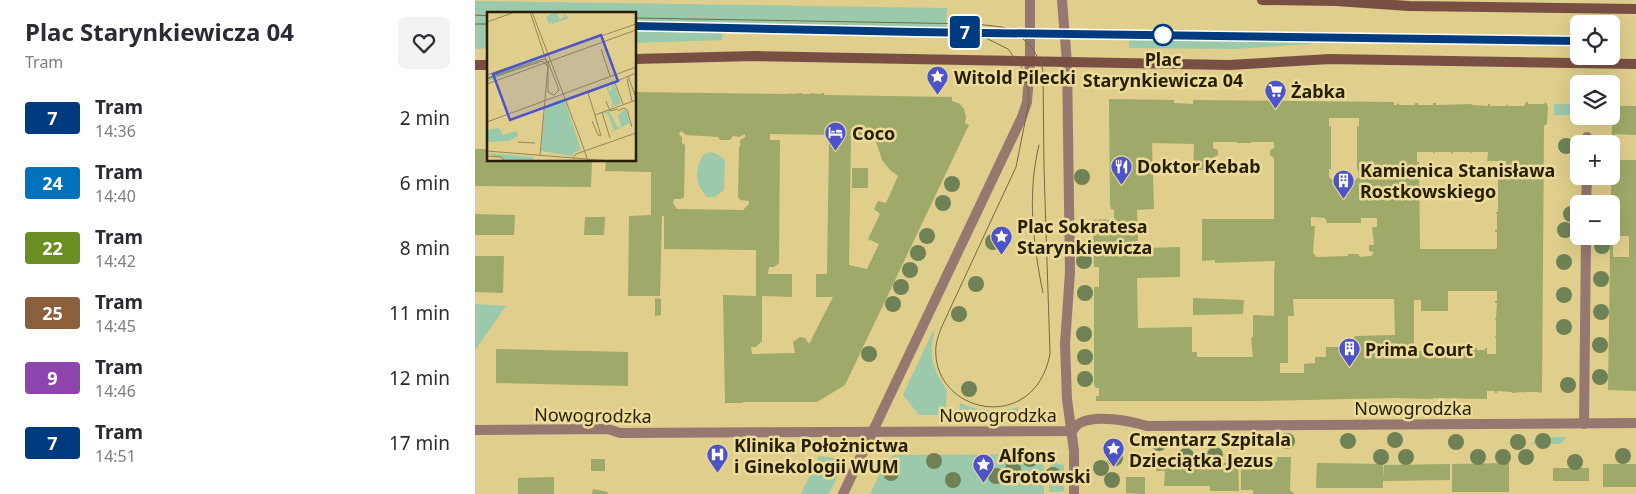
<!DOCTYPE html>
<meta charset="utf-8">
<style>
body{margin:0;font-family:"Noto Sans",sans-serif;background:#f2f2f3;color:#2b2b33;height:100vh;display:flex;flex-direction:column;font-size:19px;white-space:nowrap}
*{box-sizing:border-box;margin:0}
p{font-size:16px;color:#7c7c81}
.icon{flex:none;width:28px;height:28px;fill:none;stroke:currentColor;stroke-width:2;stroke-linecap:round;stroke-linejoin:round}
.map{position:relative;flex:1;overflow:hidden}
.sheet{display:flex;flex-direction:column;background:#fff;width:475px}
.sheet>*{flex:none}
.badge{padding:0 10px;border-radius:4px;font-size:18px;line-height:32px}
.buttons{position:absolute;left:1095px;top:15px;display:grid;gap:10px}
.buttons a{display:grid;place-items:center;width:50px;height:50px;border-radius:8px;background:#fff;box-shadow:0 5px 20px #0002;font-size:25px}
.map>.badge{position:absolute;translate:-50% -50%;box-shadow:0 0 0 2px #fff}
.round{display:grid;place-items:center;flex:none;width:52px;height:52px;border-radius:8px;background:#f2f2f3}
.headline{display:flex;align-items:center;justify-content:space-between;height:85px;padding:0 25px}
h1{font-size:24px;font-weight:700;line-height:38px}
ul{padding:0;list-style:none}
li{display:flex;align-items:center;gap:15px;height:65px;padding:0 25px}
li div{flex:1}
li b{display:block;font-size:19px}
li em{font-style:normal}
li .badge{min-width:55px;font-weight:700;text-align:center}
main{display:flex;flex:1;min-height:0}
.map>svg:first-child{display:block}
</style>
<main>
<section class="sheet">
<div class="headline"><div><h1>Plac Starynkiewicza 04</h1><p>Tram</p></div><a class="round"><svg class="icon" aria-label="heart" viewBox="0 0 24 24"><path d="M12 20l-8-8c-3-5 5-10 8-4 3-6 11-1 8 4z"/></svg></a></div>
<ul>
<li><span class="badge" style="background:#003b80;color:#fff">7</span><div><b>Tram</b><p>14:36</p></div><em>2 min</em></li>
<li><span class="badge" style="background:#0072bc;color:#fff">24</span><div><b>Tram</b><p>14:40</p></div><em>6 min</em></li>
<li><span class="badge" style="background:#6b8e23;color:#fff">22</span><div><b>Tram</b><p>14:42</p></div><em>8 min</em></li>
<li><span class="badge" style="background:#8b5e3c;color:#fff">25</span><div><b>Tram</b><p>14:45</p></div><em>11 min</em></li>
<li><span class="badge" style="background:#8e44ad;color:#fff">9</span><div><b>Tram</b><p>14:46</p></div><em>12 min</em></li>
<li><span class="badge" style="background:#003b80;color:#fff">7</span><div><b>Tram</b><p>14:51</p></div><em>17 min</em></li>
</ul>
</section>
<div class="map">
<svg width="1161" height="494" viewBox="0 0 1161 494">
<rect width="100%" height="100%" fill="#dfce8c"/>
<!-- green -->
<g fill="#9bc9ab">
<polygon points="0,1 472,8 471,28 248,24 247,40 160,43 160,14 14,14 14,48 0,49"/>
<polygon points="654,38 836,41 836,44 761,49 654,48"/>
<rect x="1079" y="104" width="25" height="11"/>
<path d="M235,152l7,2 8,6 -1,30 -9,7h-8c-13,-14 -12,-26 -4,-42z"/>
<polygon points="0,304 31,306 0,350"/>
<polygon points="458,331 459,332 457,343 457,359 462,374 472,391 470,415 444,415 428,395"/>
<path d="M485,403c21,9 38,10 58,4v7l-59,1z"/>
<polygon points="1062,437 1091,437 1086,444 1057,444"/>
<polygon points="563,454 569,457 569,494 395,494 407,469 418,455"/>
<polygon points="344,456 366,459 363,475 354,494 326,494"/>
<polygon points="582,461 582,464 589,465 589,490 587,492 574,492 576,464"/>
</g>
<!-- building -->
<g fill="#9fa969" fill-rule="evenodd">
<path d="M160,92l153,2 3,-1v1l11,-1v1h8v-1l11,1v-1h3v2l128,2v4l8,3 4,5 2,8 -1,6 4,2 -124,260 -28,17h-74v1h-18l-2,-108 33,1v-46l-92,-1v-33h-2l-2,80h-32l1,-80 22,-1v-43l-46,-1 1,-11h29zM206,131l5,4 32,2 2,3h10l3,-4 6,1 6,-3v3l-5,3v6l-1,2 -1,49 2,3 9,1v3l-6,6 -66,-1 -4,-6 1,-4h7l3,-2 1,-52 -3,-2v-6l-3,-3zM295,134l69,1v7h-10l-2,132h-11v23h17l-24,47 -4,-6 -5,-1 -7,5 2,11 -43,1 -1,-7h5l6,-6v-45l30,1v-23h-24l1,-7h5l5,-4 1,-123h-10zM376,137l24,1 7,22 8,10 8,6 -12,27 -8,-2 -4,8 6,5 -12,25 11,5 -12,25 -18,-4z"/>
<path d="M634,99l62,1h3v3l19,1v-4l201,2v3h3v-2l3,2h15v-2h3v2h15v-2h3v2l36,-1v1l16,1v-2h2v2h16l2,-2v2h16l2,-4h2v2h16l2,-2 2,5 -1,17 -3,2 -2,266 -3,1 -1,-1h-14v1l-2,-1 -10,1v-1l-15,-1v2h-2v-2h-8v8h-2l-52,-1v1l-36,-1 -140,3h-161v-5h3v-8h-3l-2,-3v-98h5v-20h-5l-1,-47 13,-1v1h8v-10l-3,-1 -1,-4zM854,118h30v8l-2,1v42l1,1 1,7 -5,4h-21l-4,-4v-8h2v-43h-2zM738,142h24v1h14v-1h23v6l-4,2v5l4,3v61h-72v42l13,-1v3l60,-2 -1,11v44l-21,-1v22l-2,1 2,19h-56v-5h-5v-25l-54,1 -1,-50 43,-1v-30l-32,1 -1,6h-11v-13h2l-1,-31 17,-1 -2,-66 42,1 -1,26h21v-13l4,-2v-5l-5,-2zM942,152h16v2l2,-2h16v2l3,-2h16v2l2,-2h16l-1,9h19v15h-10v2h2v16h-2l2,2v16h-2v2h1v16h-2v2h2v16l-2,1h-75l-1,-87h-2zM836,217l14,1 2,5h34v-5h16v9h-5l2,18h-5v6l5,1 -3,4 -11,1 -2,-3h-10v2l-31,1 -4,-4 2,-27h-4zM973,291h49v10h-2v2h2l-1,15 -1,1 1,2v15l-2,2h2v16h-9v-6h-2v2h-8v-2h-2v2h-25l-1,-1 -1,1 -7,1v-2h-1l-1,2h-16v-5h-1l-1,5h-7v-51h7v11h27zM818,299h101l1,36 -39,1 -6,4 -2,7h-22v10h-11v6l-11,1v9h-24v-10h8v-47h6z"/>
<path d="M1139,106h22v29l-21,-1 -1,26h22v231l-28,-1 4,-274v-8zM1138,236h16v21h-16z"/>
<polygon points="0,149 14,149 14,160 117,160 116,187 0,186"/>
<rect x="377" y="168" width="16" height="20"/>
<polygon points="0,214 40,215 39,235 0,235"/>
<polygon points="110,217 130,217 129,235 109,235"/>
<polygon points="0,256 29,256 28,293 0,292"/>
<polygon points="180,298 186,299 186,315 180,316"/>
<polygon points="718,298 769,300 768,314 718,315"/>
<polygon points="21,349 153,352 153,386 21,383"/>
<polygon points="802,457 816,457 815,490 820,494 778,494 778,490 766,490 766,461 802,462"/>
<rect x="116" y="459" width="14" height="12"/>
<polygon points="681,462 763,463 764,491 735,491 735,486 689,486 690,471 681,471"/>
<polygon points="842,463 908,464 908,478 909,465 975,464 975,480 908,481 908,488 841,488"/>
<polygon points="1034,463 1034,492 977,492 977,464"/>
<rect x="1128" y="464" width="33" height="23"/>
<rect x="1078" y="468" width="36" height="13"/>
<polygon points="79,477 79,494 43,494 43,478"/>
<polygon points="651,477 670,477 670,494 651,493"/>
<polygon points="118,489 133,492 132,494 117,494"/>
</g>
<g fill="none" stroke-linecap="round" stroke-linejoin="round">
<!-- pedestrian -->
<g stroke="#967870" stroke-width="10">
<polyline points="1112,144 1112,137"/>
<polyline points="1111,204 1112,176"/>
<polyline points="1109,424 1111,236"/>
</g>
<!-- minor -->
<g stroke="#967870" stroke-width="10">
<polyline points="592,63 595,272 590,344 592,399 599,451 599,494"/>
<path d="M0,430l133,-1 12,4 452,-2c2,-2 5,-7 8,-8 16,-9 50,-2 67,3l489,-3"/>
<polyline points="368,494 547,117 552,102 555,62"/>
</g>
<!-- tertiary -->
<g stroke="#967870" stroke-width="10">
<polyline points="587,0 592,63"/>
<polyline points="555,62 555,0"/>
</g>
<!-- secondary -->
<g stroke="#794f44" stroke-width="10">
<polyline points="787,0 861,1 934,6 1161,9"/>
<polyline points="160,59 280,56 754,65 855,59 1161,64"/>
<polyline points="0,65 14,65"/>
</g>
<!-- tram -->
<g stroke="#756a3e" stroke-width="1">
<polyline points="0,15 14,16"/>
<path d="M160,18l341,6 26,3 13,5 16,14 10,17 2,8 1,97 6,186c-16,83 -120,59 -114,-8 1,-8 4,-15 7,-22l73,-157 13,-65 -1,-14 -6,-20 -14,-19 -26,-13 -29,-4 -318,-6"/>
<polyline points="0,24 14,24"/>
<path d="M564,145c-12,49 -6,99 4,148"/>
</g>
</g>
<!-- trees -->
<g fill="#6e8256">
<circle cx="1091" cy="146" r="8"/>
<circle cx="607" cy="177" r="8"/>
<circle cx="477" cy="184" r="8"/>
<circle cx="468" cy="203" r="8"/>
<circle cx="1096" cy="214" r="8"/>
<circle cx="1090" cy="230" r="8"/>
<circle cx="452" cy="236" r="8"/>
<circle cx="518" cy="242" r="8"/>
<circle cx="1127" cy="246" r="8"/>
<circle cx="443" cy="253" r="8"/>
<circle cx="609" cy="261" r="8"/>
<circle cx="1089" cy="262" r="8"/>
<circle cx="435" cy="270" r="8"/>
<circle cx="1126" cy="279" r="8"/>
<circle cx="501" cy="284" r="8"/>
<circle cx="426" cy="287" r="8"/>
<circle cx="610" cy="293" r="8"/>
<circle cx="1089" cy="295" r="8"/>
<circle cx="418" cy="304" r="8"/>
<circle cx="1126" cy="312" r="8"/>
<circle cx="484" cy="314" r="8"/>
<circle cx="1089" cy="327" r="8"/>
<circle cx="609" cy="334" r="8"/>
<circle cx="1125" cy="345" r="8"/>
<circle cx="394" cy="354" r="8"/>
<circle cx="610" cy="357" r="8"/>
<circle cx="1125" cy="377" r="8"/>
<circle cx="610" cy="379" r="8"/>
<circle cx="1093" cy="385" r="8"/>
<circle cx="494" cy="389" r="8"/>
<circle cx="920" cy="440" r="8"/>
<circle cx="812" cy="441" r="8"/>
<circle cx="873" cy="441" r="8"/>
<circle cx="1068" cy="441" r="8"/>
<circle cx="981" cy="442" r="8"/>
<circle cx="1043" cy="442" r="8"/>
<circle cx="684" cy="443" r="8"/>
<circle cx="740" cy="455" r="8"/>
<circle cx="711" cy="456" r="8"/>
<circle cx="1148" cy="456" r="8"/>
<circle cx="906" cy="457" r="8"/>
<circle cx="931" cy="457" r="8"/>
<circle cx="1003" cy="457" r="8"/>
<circle cx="1028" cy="457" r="8"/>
<circle cx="1051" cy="457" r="8"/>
<circle cx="640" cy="458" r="8"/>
<circle cx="555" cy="459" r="8"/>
<circle cx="459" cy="461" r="8"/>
<circle cx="1100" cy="462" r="8"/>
<circle cx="626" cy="468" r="8"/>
<circle cx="538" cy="469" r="8"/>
<circle cx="416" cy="473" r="8"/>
<circle cx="578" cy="475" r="8"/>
<circle cx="521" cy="476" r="8"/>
<circle cx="478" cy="480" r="8"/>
<circle cx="637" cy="480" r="8"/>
</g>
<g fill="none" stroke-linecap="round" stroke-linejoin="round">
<defs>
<polyline id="line" points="160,26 440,32 1104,41"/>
</defs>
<!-- line casing -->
<use href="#line" stroke="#fff" stroke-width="11"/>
<!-- line -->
<use href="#line" stroke="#003b80" stroke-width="8"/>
</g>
<!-- icons -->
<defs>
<symbol id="sight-pin" viewBox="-11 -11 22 30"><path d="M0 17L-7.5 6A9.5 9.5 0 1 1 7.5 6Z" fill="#4d53c9" stroke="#ecdb99"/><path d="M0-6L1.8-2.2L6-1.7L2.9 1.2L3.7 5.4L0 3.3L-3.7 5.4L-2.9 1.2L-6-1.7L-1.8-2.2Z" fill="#fff"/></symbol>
<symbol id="supermarket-pin" viewBox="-11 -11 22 30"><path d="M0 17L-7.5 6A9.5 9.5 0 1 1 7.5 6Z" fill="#4d53c9" stroke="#ecdb99"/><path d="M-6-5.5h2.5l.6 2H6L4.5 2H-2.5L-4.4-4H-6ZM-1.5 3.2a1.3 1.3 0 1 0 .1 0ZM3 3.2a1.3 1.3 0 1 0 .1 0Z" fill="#fff"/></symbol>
<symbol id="hotel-pin" viewBox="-11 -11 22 30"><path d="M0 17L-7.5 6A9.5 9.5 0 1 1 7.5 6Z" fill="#4d53c9" stroke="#ecdb99"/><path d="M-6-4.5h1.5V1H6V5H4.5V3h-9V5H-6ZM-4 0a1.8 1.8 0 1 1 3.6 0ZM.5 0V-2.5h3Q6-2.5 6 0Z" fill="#fff"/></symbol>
<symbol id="restaurant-pin" viewBox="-11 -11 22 30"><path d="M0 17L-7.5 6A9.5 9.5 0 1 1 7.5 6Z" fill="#4d53c9" stroke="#ecdb99"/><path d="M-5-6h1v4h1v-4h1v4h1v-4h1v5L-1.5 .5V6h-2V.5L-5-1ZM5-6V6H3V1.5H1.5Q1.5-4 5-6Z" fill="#fff"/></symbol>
<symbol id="building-pin" viewBox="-11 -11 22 30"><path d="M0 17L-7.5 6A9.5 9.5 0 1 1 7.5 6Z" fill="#4d53c9" stroke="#ecdb99"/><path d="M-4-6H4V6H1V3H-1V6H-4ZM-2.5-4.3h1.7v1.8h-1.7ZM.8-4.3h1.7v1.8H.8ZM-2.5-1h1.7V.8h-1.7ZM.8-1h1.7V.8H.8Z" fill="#fff"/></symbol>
<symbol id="hospital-pin" viewBox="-11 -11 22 30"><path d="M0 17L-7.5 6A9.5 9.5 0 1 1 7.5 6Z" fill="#4d53c9" stroke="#ecdb99"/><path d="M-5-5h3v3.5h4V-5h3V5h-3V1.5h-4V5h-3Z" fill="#fff"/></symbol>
</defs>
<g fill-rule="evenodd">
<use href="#sight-pin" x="450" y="64" width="25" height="34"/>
<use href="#supermarket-pin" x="788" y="78" width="25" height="34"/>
<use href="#hotel-pin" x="348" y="120" width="25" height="34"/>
<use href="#restaurant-pin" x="634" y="154" width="25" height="34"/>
<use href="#building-pin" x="856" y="168" width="25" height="34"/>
<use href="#sight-pin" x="514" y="224" width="25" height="34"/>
<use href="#building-pin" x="862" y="336" width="25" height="34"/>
<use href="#sight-pin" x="626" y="436" width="25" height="34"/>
<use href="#hospital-pin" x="230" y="442" width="25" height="34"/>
<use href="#sight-pin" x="496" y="452" width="25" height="34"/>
</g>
<!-- markers -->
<circle fill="#fff" stroke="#003b80" stroke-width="2.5" cx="688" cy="35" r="10"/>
<g text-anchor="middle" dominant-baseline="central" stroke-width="5" stroke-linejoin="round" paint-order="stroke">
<!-- stop labels -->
<g font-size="18" font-weight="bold" fill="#261f04" stroke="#ecdb99">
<text x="688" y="59">Plac<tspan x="688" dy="21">Starynkiewicza 04</tspan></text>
</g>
<!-- poi labels -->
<g font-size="18" font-weight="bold" fill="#261f04" stroke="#ecdb99" text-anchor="start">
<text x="479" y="77">Witold Pilecki</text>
<text x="816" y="91">Żabka</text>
<text x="377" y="133">Coco</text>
<text x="662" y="166">Doktor Kebab</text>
<text x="885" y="170">Kamienica Stanisława<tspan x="885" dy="21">Rostkowskiego</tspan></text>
<text x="542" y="226">Plac Sokratesa<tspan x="542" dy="21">Starynkiewicza</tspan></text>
<text x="890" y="349">Prima Court</text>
<text x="654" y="439">Cmentarz Szpitala<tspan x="654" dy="21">Dzieciątka Jezus</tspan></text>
<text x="259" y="445">Klinika Położnictwa<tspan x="259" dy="21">i Ginekologii WUM</tspan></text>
<text x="524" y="455">Alfons<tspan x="524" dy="21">Grotowski</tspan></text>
</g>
<!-- street labels -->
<g font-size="18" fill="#261f04" stroke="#ecdb99">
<text x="938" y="408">Nowogrodzka</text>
<text transform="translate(118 415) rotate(1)">Nowogrodzka</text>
<text x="523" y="415">Nowogrodzka</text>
</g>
</g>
<!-- overview -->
<g transform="translate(12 12)">
<rect width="149" height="149" fill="#dfce8c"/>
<path d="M68,0h7l-5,2 3,5 5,-2 -3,-5 7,6 -17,6 -1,-3 -2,4 -3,-8zM50,47l1,2 -51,21v-5zM127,72l7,19 -11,5 3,-4 -7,-17 4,-1 -2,4 4,1 -1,-6zM77,86l17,52 -11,4 5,-1 -3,3 -31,-5 4,-45zM138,97l5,14 -21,10 5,-3 -6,-16 -5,-1 6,-2 9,17 3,-2 -3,-11zM12,116l4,7 13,-4 2,5 -9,5 -21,1 -1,-12zM0,141l46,4v3h-28z" fill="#9bc9ab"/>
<path fill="none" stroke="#958856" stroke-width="1" d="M43,0l18,54 -8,89M45,0l48,126M0,10l28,-10M114,37l9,27M0,63l149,-51M141,64l8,22M0,66l57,-19 4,3 11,28 -5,5 -6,-3v-25l-5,-6 -56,18M140,67l5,22M128,71l8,21M0,72l149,-54M119,89l4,10 8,-2M131,99l6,-3 3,2 5,17M115,100l8,26M108,103l-7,-22 48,-20M105,109l6,14 3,1 -6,-21 41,-15M0,110l149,-55M93,126l7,20M31,130l17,1M0,139l124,10M0,144l14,1 4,4M86,146l3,-4 60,-21"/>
<path fill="#4d53c9" fill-opacity="0.15" stroke="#4d53c9" stroke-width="2.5" d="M114,23l17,46 -108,39 -17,-46z"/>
<rect width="149" height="149" fill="none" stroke="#261f04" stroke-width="2.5"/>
</g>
</svg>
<div class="buttons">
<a><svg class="icon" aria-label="locate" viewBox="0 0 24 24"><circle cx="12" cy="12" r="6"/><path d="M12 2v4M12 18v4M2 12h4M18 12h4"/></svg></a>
<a><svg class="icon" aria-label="layers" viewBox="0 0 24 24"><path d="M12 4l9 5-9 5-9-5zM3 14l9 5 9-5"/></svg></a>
<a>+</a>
<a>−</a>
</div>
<b class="badge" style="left:490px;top:32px;background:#003b80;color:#fff">7</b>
</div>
</main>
